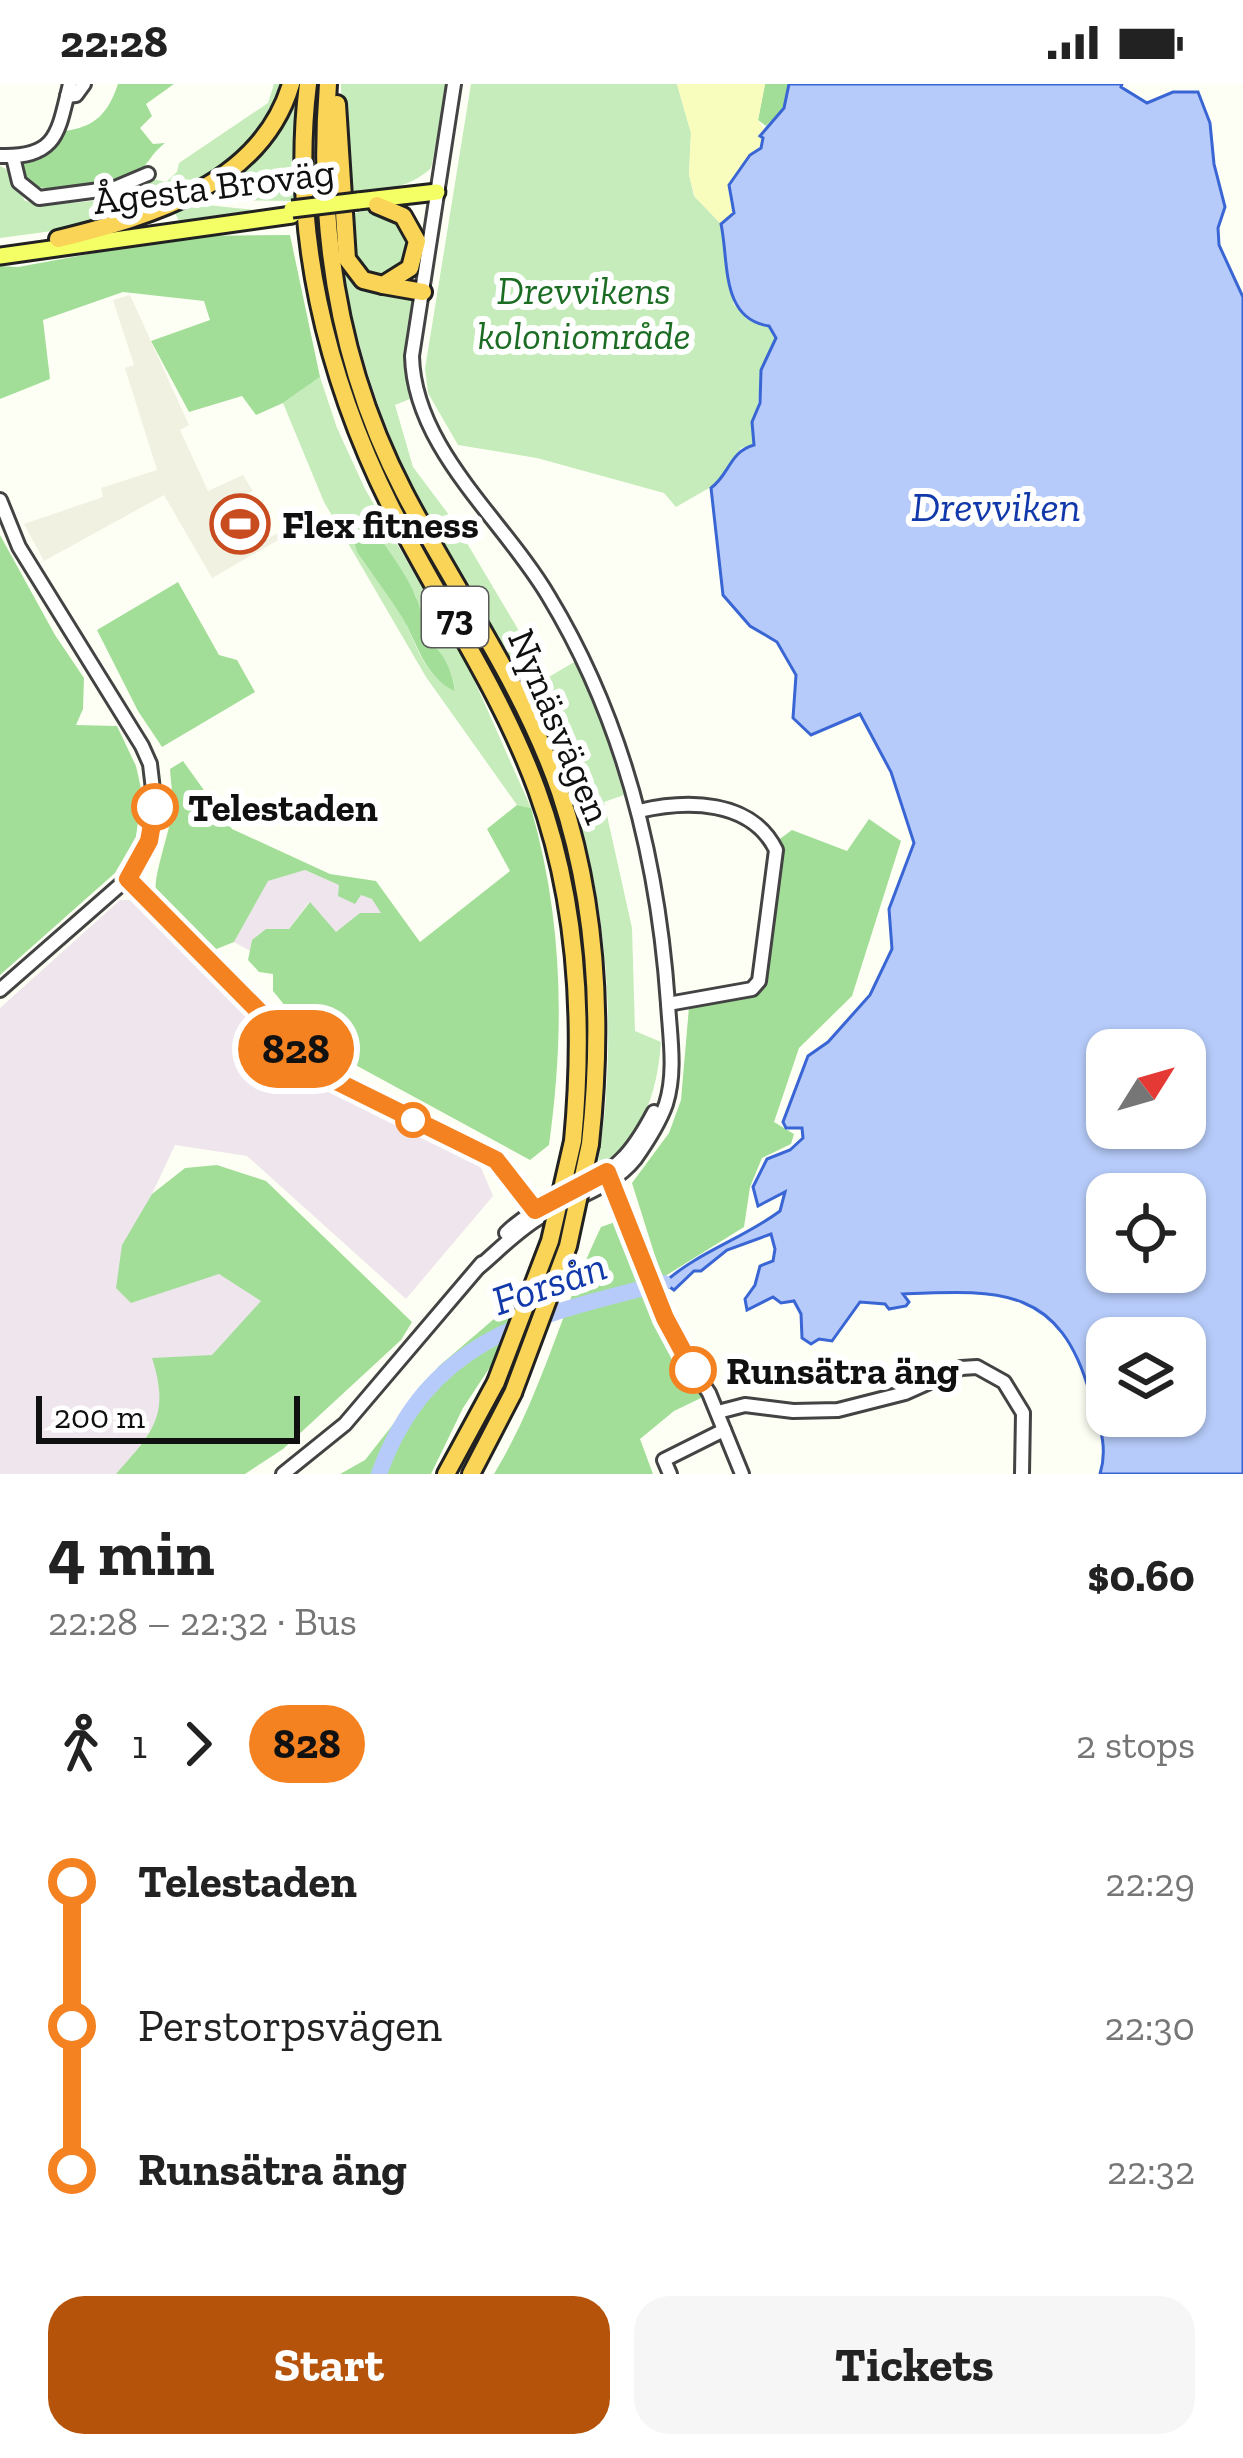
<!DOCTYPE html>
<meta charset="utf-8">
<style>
body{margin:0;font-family:"Zilla Slab",serif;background:#f6f6f6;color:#222;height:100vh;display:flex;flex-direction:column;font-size:45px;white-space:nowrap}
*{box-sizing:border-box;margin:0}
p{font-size:39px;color:#767676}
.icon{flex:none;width:66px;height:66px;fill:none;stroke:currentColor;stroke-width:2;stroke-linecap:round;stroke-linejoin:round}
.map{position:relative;height:1390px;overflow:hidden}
.panel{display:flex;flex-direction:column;background:#fff;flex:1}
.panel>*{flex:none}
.badge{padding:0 24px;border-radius:39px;font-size:42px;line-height:78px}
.needle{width:78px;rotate:53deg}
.buttons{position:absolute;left:1086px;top:945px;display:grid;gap:24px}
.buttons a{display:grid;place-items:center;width:120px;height:120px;border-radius:24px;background:#fff;box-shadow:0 3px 9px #0004;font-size:60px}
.scale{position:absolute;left:36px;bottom:30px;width:264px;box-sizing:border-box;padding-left:12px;border:6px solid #101010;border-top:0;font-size:33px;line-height:42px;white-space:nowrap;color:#101010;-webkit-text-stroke:9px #fff;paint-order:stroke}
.map>.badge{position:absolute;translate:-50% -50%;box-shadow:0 0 0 6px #fff}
.legs{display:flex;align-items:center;gap:18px;height:132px;padding:0 48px;font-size:39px}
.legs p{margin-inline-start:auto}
.overview{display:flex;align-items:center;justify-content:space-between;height:204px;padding:0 48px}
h1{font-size:66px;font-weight:800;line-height:90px}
.cta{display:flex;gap:24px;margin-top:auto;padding:24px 48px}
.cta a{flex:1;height:138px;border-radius:36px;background:#b45309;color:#fff;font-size:48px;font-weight:800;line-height:138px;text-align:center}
.cta a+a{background:#f6f6f6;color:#222}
ul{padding:0 48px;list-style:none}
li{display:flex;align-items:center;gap:42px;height:144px;font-size:45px}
li i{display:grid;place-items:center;width:18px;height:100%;margin:0 15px;background:currentColor}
li i::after{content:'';width:30px;height:30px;margin:-15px;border:9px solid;border-radius:50%;background:#fff}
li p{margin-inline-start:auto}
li:first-child i{background:linear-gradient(#0000 50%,currentColor 0)}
li:last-child i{background:linear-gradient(currentColor 50%,#0000 0)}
.status{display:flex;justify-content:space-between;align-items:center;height:84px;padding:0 60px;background:#fff;direction:ltr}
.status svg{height:33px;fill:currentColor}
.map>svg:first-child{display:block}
</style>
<div class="status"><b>22:28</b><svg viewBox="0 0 49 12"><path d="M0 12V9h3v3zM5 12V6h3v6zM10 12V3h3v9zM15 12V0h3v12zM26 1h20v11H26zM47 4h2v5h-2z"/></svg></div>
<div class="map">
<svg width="1243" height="1390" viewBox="0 0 1243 1390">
<rect width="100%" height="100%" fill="#fefff4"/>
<!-- industrial -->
<g fill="#efe5ed">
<polygon points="305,786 372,815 382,828 335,848 309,818 289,845 252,856 250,867 234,858 267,797"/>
<polygon points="120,816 131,816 307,991 480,1081 493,1112 406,1215 247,1072 175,1061 121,1176 220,1188 263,1217 163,1330 119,1390 0,1390 0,924"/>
</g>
<!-- green -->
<g fill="#c5ecba" fill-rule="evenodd">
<path d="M274,0h12l-14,38 -51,51 -116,51 -105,14v-72l8,4 17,31c42,6 91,1 128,-22l13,3 11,-10 2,-9 89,-60z"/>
<path d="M296,0h4l-5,54 2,63 -105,-1c56,-33 84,-52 104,-116z"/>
<path d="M341,0h107l-17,84c-23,22 -57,24 -87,26z"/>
<polygon points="471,0 677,0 691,49 689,90 694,112 721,140 734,221 758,240 769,242 776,253 761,286 754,361 741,364 723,396 676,423 664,409 537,374 458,361 428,309 425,285"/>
<polygon points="187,119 255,126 179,137 175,129"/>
<path d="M366,126c31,-1 43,17 46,45l-24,25 -31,-10 -11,-54z"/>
<path d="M340,176l19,24 53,15 -5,67 3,33 -15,6 18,62 42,56 92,155 29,-17 21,46 27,88 -20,7 28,126 3,103 26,11c-4,52 -18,95 -63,125 2,-24 7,-48 8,-72 8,-107 -5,-221 -42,-322 -39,-103 -103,-192 -152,-289 -37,-72 -56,-146 -72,-224z"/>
<path d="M320,293l17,51 28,61 102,175 64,144 -14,-3 -91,-128 -102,-175 -41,-99zM371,441l45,71 6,43c20,8 30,31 33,51 -30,-12 -38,-44 -51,-70 -12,-23 -31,-44 -46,-66z"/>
</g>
<!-- forest -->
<g fill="#a3de99">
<path d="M118,0h56l-28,20 6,12 -12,12 13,16 12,-1c-13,10 -15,18 -25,28 -15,17 -95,24 -113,12l-4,-19 31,-15 10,-18c32,-4 44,-18 54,-47z"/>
<polygon points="765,0 789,0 784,24 766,42 758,36"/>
<polygon points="290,151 320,293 283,319 256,331 242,312 189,328 151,257 210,236 204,217 123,208 43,236 50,295 0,315 0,182 18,183 187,152"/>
<path d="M371,440c20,33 59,75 51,115 21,8 30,31 33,52 -31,-14 -37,-47 -53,-74 -14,-22 -29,-42 -44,-63l-4,-12z"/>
<polygon points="0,451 55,551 84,594 83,625 76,641 117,642 136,682 142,709 136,753 115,789 0,891"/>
<polygon points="178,498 219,571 237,576 255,608 162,663 138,627 97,546"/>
<path d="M183,677l49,68 98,45 46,7 44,61 90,-71 -23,-42 30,-24 14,3c32,112 34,222 18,337l-19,15 -215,-117 -42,-52v-17l-14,-2 -11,-12 4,-20 14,-11h23l21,-27 26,30 24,-19h21l-9,-14 -11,-4 -6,9 -17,-8 1,-11 -34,-15 -37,11 -34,61 -20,8 -58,-58c-3,-15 12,-55 15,-75 3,-16 0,-32 -1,-48z"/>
<polygon points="869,735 901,757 852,912 799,964 774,1038 794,1050 791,1060 762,1074 750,1103 744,1143 662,1194 632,1099 669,1049 681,1016 689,923 757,912 765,902 782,772 777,757 792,746 847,767"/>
<path d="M217,1081l49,16 146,141 -11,18 -118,109 -38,25h-129c38,-43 54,-59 36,-116l60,-3 49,-54 -42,-27 -88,29 -15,-15 6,-43 30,-51 33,-26z"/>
<path d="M615,1138c24,62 43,124 88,175l-29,14 -34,28 13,35h-159c47,-77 68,-166 107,-247z"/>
<polygon points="516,1216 494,1277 463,1324 431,1390 340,1390 365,1376 439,1282"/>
</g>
<!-- sand -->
<path fill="#f8fdbe" d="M677,0h88l-7,36 8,12 -5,3 3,2c-13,31 -44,33 -30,76l-13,11 -26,-27 -6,-22 2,-42z"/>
<!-- plaza -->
<polygon fill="#f0f1e1" points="130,211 189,341 180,346 208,407 243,391 253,407 222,422 243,460 251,456 256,462 286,444 289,450 212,494 164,411 44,477 24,440 103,413 101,404 157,386 125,284 134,281 113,216"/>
<!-- water -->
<path fill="#b6cbf9" stroke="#3966d4" stroke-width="3" fill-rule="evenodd" d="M789,0h333l-1,3 26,16 26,-11h25l12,31 4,41 11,43 -7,21 1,17 24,52v1177h-143c9,-29 -2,-52 -10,-80 -30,-108 -90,-104 -187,-100l6,8 -3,4 -17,3 -4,-5 -25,-2 -28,39 -13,-2 -8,5 -9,-6 -1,-24 -7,-13 -13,2 -8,-6 -26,13 -2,-11 10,-14 5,-19 13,-5 2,-12 -4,-15 -44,16 -26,21h-7l-20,19 -10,-7c32,-30 80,-45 116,-72l5,-19 -27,14 -5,-19 14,-28 23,-9 13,-12 -1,-10h-16l-3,-6 25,-66 20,-14 42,-47 22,-46 -3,-40 25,-66 -23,-71 -31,-58 -49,21 -18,-17 3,-43 -19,-33 -27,-16 -27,-31 -12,-107c19,-14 18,-36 43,-43l-2,-23 8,-19 1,-33 15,-32 -7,-12c-49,-7 -40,-66 -48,-102l13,-11 -5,-28 21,-30 11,-7 2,-10 -3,-2 24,-28zM1107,966h78v78h-78zM1107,1110h78v78h-78zM1107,1254h78v78h-78z"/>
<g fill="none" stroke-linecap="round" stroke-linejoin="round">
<!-- river -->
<path stroke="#b6cbf9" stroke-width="16" d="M379,1390c50,-139 159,-159 285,-191"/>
<defs>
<g id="minor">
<path d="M454,0l-42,272c2,93 92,164 137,241 75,124 109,263 119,407 2,33 8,68 -2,100 -7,20 -19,38 -31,55 -22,28 -63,39 -93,57 -23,13 -43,34 -63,51"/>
<polyline points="67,12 76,11 84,0"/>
<path d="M0,72c58,2 58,-24 70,-72"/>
<polyline points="13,73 19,98 39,114 115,104 148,90"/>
<polyline points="0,416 19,463 142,662 150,680 155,723 141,775 127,795 0,906"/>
<path d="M639,727c47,-11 112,-12 137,39l-17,131 -7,8 -84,15"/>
<polyline points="127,795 307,976 334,996 496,1076 538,1131"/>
<polyline points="608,1089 678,1263 709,1309 742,1390"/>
<path d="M506,1149c33,-33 83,-41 115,-73 14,-13 24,-31 33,-48"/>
<polyline points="718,1328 745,1321 793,1327 838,1326 905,1309 961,1284 977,1283 1004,1298 1023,1329 1022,1390"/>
<polyline points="283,1390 345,1340 482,1179"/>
<polyline points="670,1390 664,1376 724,1346"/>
</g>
<g id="major">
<polyline points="358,117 437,108"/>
<polyline points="0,172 292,131"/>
</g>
<g id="highway">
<path d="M308,0c-18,145 18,293 83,423 48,95 109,182 146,283 41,112 47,233 36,351"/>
<path d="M328,0c-11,141 10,281 76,408 52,100 119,192 156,300 38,114 43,233 30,352"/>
<polyline points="337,20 347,175 363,196 383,201 410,184 417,157 403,132 377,121"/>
<path d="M58,155c93,-23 203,-54 233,-155"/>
<polyline points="383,201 423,208"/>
<polyline points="446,1390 496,1298"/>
<polyline points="471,1390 513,1309"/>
</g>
</defs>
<!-- minor casing -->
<use href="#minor" stroke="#434343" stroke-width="18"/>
<!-- major casing -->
<use href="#major" stroke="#212121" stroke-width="21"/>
<!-- highway casing -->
<use href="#highway" stroke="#212121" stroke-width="22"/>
<!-- minor -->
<use href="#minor" stroke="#fff" stroke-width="12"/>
<!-- major -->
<use href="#major" stroke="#f4fe65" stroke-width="15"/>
<!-- highway -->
<use href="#highway" stroke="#fad456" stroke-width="16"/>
<defs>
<polyline id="major-bridge" points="292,125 358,117"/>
<g id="highway-bridge">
<polyline points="496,1298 550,1157 573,1057"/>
<polyline points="513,1309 568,1162 590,1060"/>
</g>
</defs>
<!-- major-bridge casing -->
<use href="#major-bridge" stroke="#212121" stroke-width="21" stroke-linecap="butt"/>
<!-- highway-bridge casing -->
<use href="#highway-bridge" stroke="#212121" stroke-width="22" stroke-linecap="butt"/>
<!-- major-bridge -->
<use href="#major-bridge" stroke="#f4fe65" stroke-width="15"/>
<!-- highway-bridge -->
<use href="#highway-bridge" stroke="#fad456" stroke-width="16"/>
</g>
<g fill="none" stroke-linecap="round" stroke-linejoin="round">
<defs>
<polyline id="line-1" points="155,723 149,757 128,795 307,976 334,996 496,1076 535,1126 607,1088 665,1234 693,1286"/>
</defs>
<!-- line-1 casing -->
<use href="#line-1" stroke="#fff" stroke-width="27"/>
<!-- line-1 -->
<use href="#line-1" stroke="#f58220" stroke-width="18"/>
</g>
<!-- icons -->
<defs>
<symbol id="stadium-ring" viewBox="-11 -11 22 22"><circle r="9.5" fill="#fff" stroke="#c94c20" stroke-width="1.5"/><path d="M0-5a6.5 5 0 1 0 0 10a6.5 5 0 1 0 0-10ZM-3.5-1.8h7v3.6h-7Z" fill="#c94c20"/></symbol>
</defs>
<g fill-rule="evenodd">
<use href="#stadium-ring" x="207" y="407" width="66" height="66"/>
</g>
<!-- markers -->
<g fill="#fff" stroke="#f58220" stroke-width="6">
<circle cx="155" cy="723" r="21"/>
<circle cx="413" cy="1036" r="15"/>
<circle cx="693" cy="1286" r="21"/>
</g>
<g text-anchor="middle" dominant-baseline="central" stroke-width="12" stroke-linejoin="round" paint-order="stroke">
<!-- shield labels -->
<rect fill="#fff" stroke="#585858" stroke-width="3" x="422" y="503" width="66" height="60" rx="9"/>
<g font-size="36" font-weight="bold" fill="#101010">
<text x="455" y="533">73</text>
</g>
<!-- street labels -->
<g font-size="39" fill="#101010" stroke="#fff">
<text transform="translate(214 102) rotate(-7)">Ågesta Broväg</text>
<text transform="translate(560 642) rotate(67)">Nynäsvägen</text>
</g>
<!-- park labels -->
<g font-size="39" font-style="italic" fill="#1c6d24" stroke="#fff">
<text x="584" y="206">Drevvikens<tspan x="584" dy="45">koloniområde</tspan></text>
</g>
<!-- poi labels -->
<g font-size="39" font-weight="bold" fill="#101010" stroke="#fff" text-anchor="start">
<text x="282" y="440">Flex fitness</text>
</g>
<!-- stop labels -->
<g font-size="39" font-weight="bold" fill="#101010" stroke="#fff" text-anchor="start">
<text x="188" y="723">Telestaden</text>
<text x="726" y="1286">Runsätra äng</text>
</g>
<!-- water labels -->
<g font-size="42" font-style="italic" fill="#1239aa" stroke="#fff">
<text x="996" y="422">Drevviken</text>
<text transform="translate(549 1199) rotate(-19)">Forsån</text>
</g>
</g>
</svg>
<div class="buttons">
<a><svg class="needle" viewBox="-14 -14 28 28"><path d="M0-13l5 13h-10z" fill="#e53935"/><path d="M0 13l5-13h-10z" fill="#767676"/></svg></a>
<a><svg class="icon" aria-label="locate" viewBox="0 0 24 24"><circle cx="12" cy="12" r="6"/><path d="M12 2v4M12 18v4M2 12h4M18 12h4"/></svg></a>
<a><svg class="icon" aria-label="layers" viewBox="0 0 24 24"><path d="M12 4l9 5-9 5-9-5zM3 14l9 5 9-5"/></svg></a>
</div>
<div class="scale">200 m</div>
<b class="badge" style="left:296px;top:965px;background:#f58220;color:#111">828</b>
</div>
<section class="panel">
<div class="overview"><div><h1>4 min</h1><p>22:28 – 22:32 · Bus</p></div><b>$0.60</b></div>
<div class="legs"><svg class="icon" aria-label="walk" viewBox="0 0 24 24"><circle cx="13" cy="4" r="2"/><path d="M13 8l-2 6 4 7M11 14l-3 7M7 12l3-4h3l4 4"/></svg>1<svg class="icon" aria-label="forward" viewBox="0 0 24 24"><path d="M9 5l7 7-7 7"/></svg><b class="badge" style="background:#f58220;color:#111">828</b><p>2 stops</p></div>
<ul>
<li><i style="color:#f58220"></i><b>Telestaden</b><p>22:29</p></li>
<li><i style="color:#f58220"></i><span>Perstorpsvägen</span><p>22:30</p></li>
<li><i style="color:#f58220"></i><b>Runsätra äng</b><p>22:32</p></li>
</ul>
<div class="cta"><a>Start</a><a>Tickets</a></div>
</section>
